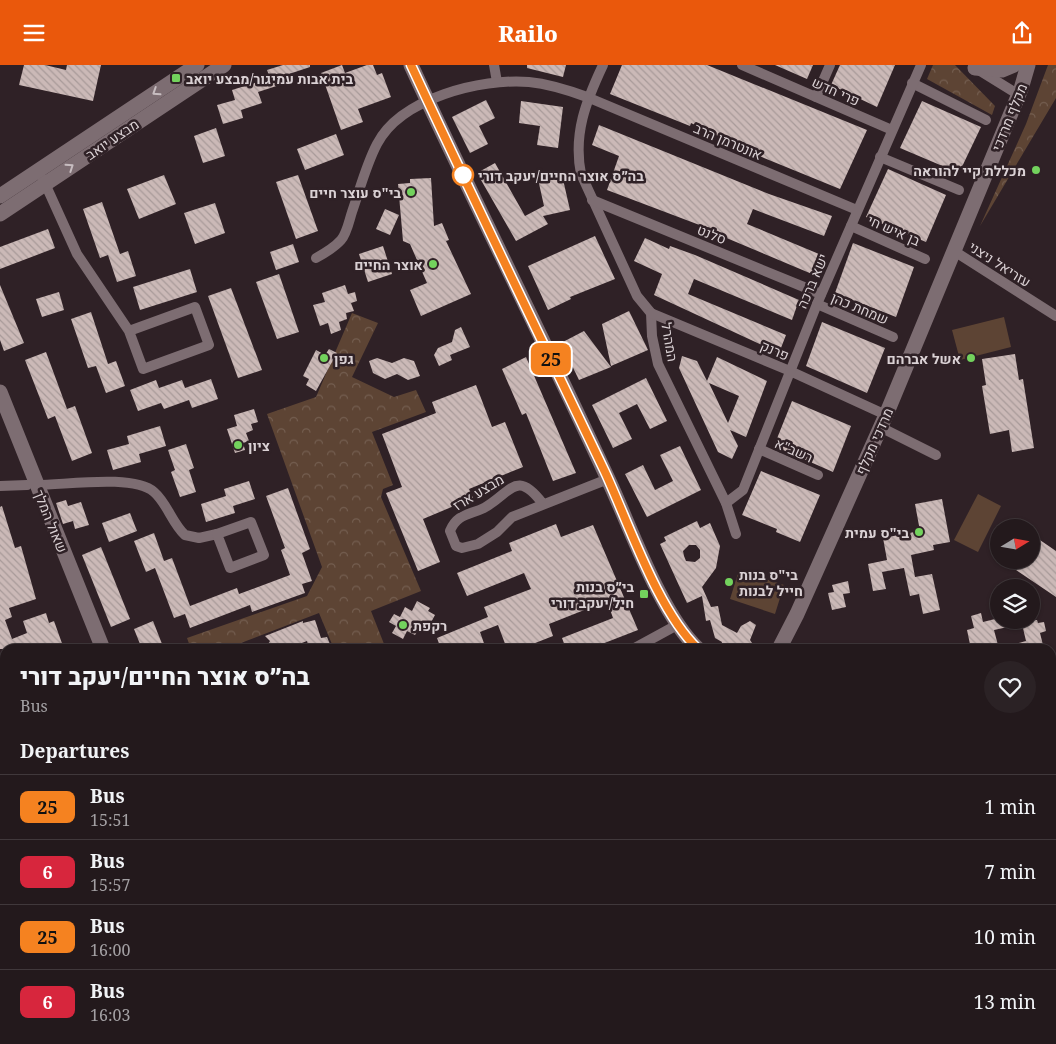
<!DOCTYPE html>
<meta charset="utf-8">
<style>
body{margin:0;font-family:"Noto Serif",Heebo,serif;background:#2b2225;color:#f1f3f6;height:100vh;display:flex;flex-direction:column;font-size:19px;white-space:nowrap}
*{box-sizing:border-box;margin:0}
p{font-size:16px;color:#a3a0a3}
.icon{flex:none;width:28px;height:28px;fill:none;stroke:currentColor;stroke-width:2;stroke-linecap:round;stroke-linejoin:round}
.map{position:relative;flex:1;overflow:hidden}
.drawer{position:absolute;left:0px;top:579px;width:1056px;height:401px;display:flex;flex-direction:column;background:#23191c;border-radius:15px 15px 0 0;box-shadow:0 1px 4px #0004,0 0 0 1px #40383b}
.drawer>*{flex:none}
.badge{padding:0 10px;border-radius:8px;font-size:18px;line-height:32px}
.needle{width:32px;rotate:79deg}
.fabs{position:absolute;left:990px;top:454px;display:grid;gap:10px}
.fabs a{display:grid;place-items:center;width:50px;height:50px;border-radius:50%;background:#23191c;box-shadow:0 1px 4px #0004,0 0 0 1px #40383b;font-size:25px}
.map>.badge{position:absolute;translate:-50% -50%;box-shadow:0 0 0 2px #fff}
h2{padding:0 20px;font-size:19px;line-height:45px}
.round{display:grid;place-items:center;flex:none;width:52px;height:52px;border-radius:26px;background:#2b2225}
.overview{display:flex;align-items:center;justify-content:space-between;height:85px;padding:0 20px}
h1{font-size:24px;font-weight:800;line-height:38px}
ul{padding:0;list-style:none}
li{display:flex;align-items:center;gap:15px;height:65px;padding:0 20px;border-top:1px solid #40383b}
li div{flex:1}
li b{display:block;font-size:19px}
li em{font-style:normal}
li .badge{min-width:55px;font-weight:700;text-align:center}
header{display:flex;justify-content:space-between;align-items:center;height:65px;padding:0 20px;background:#ea580c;color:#fff;font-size:22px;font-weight:800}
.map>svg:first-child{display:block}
</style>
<header><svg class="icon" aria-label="menu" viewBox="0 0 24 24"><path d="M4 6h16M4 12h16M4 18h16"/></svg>Railo<svg class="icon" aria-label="share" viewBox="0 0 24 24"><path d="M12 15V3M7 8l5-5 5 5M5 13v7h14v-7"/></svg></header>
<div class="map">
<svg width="1056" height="979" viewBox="0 0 1056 979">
<defs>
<pattern id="grass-dots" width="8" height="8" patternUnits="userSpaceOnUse" patternTransform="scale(1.25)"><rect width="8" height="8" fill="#5d4434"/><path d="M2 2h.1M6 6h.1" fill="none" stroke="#745e50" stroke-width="1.8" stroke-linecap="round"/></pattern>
<pattern id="park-crowns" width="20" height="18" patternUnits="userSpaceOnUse" patternTransform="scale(1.25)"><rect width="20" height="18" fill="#5d4434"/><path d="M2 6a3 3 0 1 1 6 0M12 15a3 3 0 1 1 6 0" fill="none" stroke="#745e50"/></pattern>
<pattern id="building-back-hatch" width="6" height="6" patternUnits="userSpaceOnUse" patternTransform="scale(1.25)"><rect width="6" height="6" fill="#cbb9b7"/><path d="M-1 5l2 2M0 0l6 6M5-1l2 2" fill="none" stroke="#a89a99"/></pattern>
</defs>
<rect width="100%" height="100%" fill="#2f2126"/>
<!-- grass -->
<polygon fill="url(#grass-dots)" points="699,975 899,975 898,979 703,979"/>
<!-- park -->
<g fill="url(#park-crowns)">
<polygon points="933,0 955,0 995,41 992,50 927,14"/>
<polygon points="1048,0 1056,0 1056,33 980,161 1026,59"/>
<polygon points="352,248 378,258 352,312 394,332 416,325 426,347 372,367 393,420 383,424 381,432 421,526 371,546 386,584 334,584 319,548 225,584 191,584 187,573 307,531 322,502 267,349 316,332"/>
<polygon points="5,753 5,857 4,858 0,849 0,754"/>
<polygon points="1051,850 1056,853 1056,921 1051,926"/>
<polygon points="964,975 1008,975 1011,979 963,979"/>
</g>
<!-- pitch -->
<g fill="#5d4434">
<polygon points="1004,252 1011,282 960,295 952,265"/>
<polygon points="978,429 1001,441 978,487 954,475"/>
<polygon points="739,505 784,520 775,549 730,534"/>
</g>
<!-- building -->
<g fill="url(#building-back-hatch)" fill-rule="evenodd">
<polygon points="24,0 45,0 66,5 67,0 101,0 93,36 19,20"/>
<polygon points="283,0 310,0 310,2 289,9 292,16 258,27 262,38 241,45 243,53 223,59 217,40 235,35 232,25 270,13 267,5"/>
<polygon points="342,0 345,8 367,0 373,0 377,10 382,8 391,32 358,44 363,57 341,65 321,8"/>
<polygon points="527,0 566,0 563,12 527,3"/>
<polygon points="622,0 707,0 867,65 840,124 764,93 691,58 690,61 610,29"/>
<polygon points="775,0 813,0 807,14"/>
<polygon points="840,0 895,0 877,42 831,20"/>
<polygon points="486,35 495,53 479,61 488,79 470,88 452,52"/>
<polygon points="521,36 563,42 558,83 537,80 540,61 519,58"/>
<polygon points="922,36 981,62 959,108 900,83"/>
<polygon points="599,60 769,129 832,151 824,171 753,144 747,159 819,189 812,209 717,169 718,167 607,125 619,91 592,80"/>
<polygon points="216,63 225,91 203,98 194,71"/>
<polygon points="336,69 344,90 305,105 297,84"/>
<polygon points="495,98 525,151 544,141 538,114 562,110 570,145 543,151 548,159 516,176 477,108"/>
<polygon points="888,104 946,130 926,177 866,152"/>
<polygon points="164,110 176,139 139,154 127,124"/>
<polygon points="298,110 318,166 296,174 276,117"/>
<polygon points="431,113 434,161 442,158 449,175 446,176 471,229 421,251 410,225 427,218 410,179 403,176 398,119 410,118 410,114"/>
<polygon points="102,137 120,189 128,186 136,211 117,217 108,190 100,193 83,144"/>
<polygon points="215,138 225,168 195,179 184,148"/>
<polygon points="385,144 399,150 390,170 376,164"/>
<polygon points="48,164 55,183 0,204 0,182"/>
<polygon points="595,171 615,214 570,232 571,234 548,245 528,201"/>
<polygon points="645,173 669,184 670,181 695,190 799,235 792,255 694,214 688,229 786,270 779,288 654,230 662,209 634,196"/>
<polygon points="853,178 914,202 896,252 835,228"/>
<polygon points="293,179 299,197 276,205 270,187"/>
<polygon points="383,181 392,209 368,217 359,189"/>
<polygon points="190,204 197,227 140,245 133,222"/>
<polygon points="279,209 299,267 277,274 256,217"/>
<polygon points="0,220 24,278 4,286 0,275"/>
<polygon points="345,220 348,229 355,227 357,236 351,238 354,246 346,248 347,254 339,257 341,265 331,269 328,258 320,261 313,240 325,237 322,228"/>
<polygon points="231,223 262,305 238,313 208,231"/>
<polygon points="59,227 64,245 42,252 36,234"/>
<polygon points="629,246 648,285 611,301 602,259"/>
<polygon points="91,247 108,299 116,296 125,321 106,328 96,301 88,303 71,254"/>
<polygon points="822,257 885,283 867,328 806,301"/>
<polygon points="461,262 470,282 450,290 452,295 439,301 434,290 438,283 452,277 455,265"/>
<polygon points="584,266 611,302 579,315 561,278"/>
<polygon points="329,284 337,288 316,326 306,320 309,314 303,311 316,285 325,290"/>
<polygon points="46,287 67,344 75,341 92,388 72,396 55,351 48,354 25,295"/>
<polygon points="1015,289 1019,315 1023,314 1034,383 1012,387 1009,365 990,369 982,321 986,320 982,294"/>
<path d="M682,291l15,5 10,20 10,-24 50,24 -21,56 -16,-7 8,16 -6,13 -14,-7 -39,-84zM709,318l30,13 -11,27z"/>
<polygon points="526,292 576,408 553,416 526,348 522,350 502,304"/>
<polygon points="377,293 392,298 404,293 414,296 420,311 408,315 397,309 385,314 373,308 369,296"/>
<polygon points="646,313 667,356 650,364 637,339 619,348 632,374 613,383 592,340"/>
<polygon points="211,314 218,334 192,343 189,335 164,344 161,338 138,346 130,325 156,315 159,323 182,315 185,323"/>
<polygon points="476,320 492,362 505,357 523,402 469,424 473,433 423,454 440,497 418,506 386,428 402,422 382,369 436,348 432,337"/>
<polygon points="792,336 851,361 833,407 774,381"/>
<polygon points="254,344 258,357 251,359 253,365 246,368 249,376 243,378 245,385 235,388 227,364 237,361 234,350"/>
<polygon points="160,361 166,381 139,389 141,397 113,405 107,385 129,379 127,371"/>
<polygon points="186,379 194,403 189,405 196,427 180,432 171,407 175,405 168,385"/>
<polygon points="680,381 701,425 647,452 625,409 643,400 655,425 673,416 660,390"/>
<polygon points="761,406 820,430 800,477 776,467 777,464 742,450"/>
<polygon points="249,416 255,434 233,441 235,448 206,457 201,439 226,431 224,424"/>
<polygon points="288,423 310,484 302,488 312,516 302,519 305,528 252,547 250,540 190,563 185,549 174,553 155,503 146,507 134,476 154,468 164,496 172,493 190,541 237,523 239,529 290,510 281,485 285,483 266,431"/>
<polygon points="942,434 950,477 933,480 934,485 911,490 915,512 932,509 940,545 923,549 919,529 910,531 904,503 882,507 886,524 873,526 868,499 887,495 883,473 920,466 915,439"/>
<polygon points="66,435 68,441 81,437 89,460 75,464 73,456 63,459 56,438"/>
<polygon points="2,441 15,483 21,481 36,534 9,543 12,552 5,555 12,574 27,568 23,556 46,548 49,558 54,556 64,584 0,584 0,442"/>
<polygon points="130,448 137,466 109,477 102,458"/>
<path d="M697,456l3,7 10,-5 10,23 -4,22 -14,19 9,20 7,-1 4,19 15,8 4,-7 9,-5 6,4 -6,15 6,9h-36l2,-7 -7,-4 -5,-18 -4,1 -4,-25 -15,7 -27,-59 6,-3 -2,-4zM689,480h7l4,5v8l-5,4 -9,-1 -2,-5 -1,-5z"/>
<polygon points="556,459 561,472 593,460 638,565 589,584 566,584 562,573 613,553 607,536 549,559 553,571 520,584 507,584 498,560 480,567 486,584 441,584 437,573 488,552 484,542 531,524 524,508 467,531 457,508 512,486 509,478"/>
<polygon points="1037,473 1056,486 1056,532 1016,505 1023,495 1031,495 1031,483"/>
<polygon points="101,482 130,554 111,562 82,490"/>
<polygon points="848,516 850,528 843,529 846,542 832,545 828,528 834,527 832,520"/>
<polygon points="417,536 430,543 428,546 435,550 427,565 420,562 415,570 407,566 403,574 392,568 396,561 389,557 394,549 400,552 405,542 412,546"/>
<polygon points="981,548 983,557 999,553 999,555 1037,555 1038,558 1044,557 1046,566 1040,568 1043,580 1035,584 1008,584 1007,581 1026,576 1022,559 994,565 999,584 971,584 967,565 974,563 971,551"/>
<polygon points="315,555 321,573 327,572 332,584 309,584 307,576 294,581 293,584 265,584 270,576 265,571 303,556 303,558"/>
<polygon points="153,556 164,584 142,584 134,564"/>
</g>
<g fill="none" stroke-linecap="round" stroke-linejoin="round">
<!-- street -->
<g stroke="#7d6d72" stroke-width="10">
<polyline points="494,0 497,17"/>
<path d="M603,0c-17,36 -30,69 -22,109l56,122 14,17 1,23 6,28 68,139 10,31"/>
<polyline points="742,0 892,65"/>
<polyline points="977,4 1019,30"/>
<polyline points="912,18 986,55"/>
<polyline points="816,32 830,0"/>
<polyline points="880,92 959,125"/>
<polyline points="43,114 77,189 129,266 143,304 209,280 195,242 129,266"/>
<polyline points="592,135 821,229"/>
<polyline points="851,161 925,194"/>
<polyline points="954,186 1056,251"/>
<path d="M316,193c9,-5 18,-10 25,-18 6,-7 8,-19 11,-28 8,-23 14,-47 25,-68 24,-46 104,-66 152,-62 20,2 39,8 58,15l270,113"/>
<polyline points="817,239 893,272"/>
<polyline points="651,248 790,306 886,350"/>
<polyline points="880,362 936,390"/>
<polyline points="759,384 818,410"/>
<path d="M37,420c29,0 96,-11 117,7 13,11 18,31 31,43l14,3 18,-4"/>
<polyline points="0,421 27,420"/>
<polyline points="726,438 743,425 817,239 921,0"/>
<path d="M543,439c-27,-36 -32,-11 -59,4 -15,7 -27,6 -34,23l6,15 6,2 16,-4 19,-12 15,-15 96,-38"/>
<polygon points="251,457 264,490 230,503 217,469"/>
<polyline points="633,584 677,560"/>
<polyline points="0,653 5,669"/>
<polyline points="0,701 5,700"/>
<polyline points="0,923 5,920"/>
<polyline points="37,975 38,979"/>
<polyline points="135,975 136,979"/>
</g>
<!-- secondary -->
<g stroke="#7d6d72" stroke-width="15">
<path d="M411,0c64,139 133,275 197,414 23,49 52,134 90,170"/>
<polyline points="975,3 1002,5 1014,0"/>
<polyline points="0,131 197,0"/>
<polyline points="0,149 224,0"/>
<polyline points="0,327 103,584"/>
<polyline points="779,584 797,549 886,350 1021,24 1028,0"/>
<polyline points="1051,637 1056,626"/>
<polyline points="1051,694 1056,683"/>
<polyline points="249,975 250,979"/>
<polyline points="1022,975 1025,979"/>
<polyline points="605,979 607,975"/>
<polyline points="916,979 917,975"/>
<polyline points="939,979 940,975"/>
</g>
</g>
<!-- one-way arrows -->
<defs><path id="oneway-chevron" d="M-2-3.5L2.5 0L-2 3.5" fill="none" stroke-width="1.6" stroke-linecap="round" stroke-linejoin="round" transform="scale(1.25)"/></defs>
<g stroke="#c7bdc0">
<use href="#oneway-chevron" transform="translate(156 27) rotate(147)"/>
<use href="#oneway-chevron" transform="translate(70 102) rotate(-34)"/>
</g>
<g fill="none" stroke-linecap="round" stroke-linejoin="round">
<defs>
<path id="line" d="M411,0c63,136 129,271 194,407 24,52 53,139 93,177"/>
</defs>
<!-- line casing -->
<use href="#line" stroke="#fff" stroke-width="11"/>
<!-- line -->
<use href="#line" stroke="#f58220" stroke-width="8"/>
</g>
<!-- markers -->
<g fill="#73d25d" stroke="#2f2126" stroke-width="2">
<rect x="171" y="8" width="10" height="10" rx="2.5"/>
<circle cx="1036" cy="105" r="5"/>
<circle cx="411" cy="127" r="5"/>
<circle cx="433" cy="199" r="5"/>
<circle cx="324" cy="293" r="5"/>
<circle cx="971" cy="293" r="5"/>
<circle cx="238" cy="380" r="5"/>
<circle cx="919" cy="467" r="5"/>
<circle cx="729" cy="517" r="5"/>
<rect x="639" y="524" width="10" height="10" rx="2.5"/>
<circle cx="403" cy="560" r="5"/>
</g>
<circle fill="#fff" stroke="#f58220" stroke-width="2.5" cx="463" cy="110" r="10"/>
<g text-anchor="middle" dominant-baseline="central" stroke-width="5" stroke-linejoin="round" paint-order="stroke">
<!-- poi labels -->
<g font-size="14" font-weight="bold" fill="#dad1d4" stroke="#2f2126" text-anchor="end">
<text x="186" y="13" text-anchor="start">בית אבות עמיגור/מבצע יואב</text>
<text x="1026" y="105">מכללת קיי להוראה</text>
<text x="401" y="127">בי"ס עוצר חיים</text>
<text x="423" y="199">אוצר החיים</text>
<text x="334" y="293" text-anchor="start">גפן</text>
<text x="961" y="293">אשל אברהם</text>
<text x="248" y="380" text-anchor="start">ציון</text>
<text x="909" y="467">בי"ס עמית</text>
<text x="739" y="509" text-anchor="start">בי"ס בנות<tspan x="739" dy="16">חייל לבנות</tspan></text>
<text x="634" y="521">בי״ס בנות<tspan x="634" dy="16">חיל/יעקב דורי</tspan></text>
<text x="413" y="560" text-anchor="start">רקפת</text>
</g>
<!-- street labels -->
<g font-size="14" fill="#dad1d4" stroke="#2f2126">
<text transform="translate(836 26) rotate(24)">פרי חדש</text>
<text transform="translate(1009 52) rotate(-68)">מקלף מרדכי</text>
<text transform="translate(112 74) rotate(-34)">מבצע יואב</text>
<text transform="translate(728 76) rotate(23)">אונטרמן הרב</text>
<text transform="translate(894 165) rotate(24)">בן איש חי</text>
<text transform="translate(712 169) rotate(22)">סלנט</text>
<text transform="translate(1000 199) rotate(33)">עזריאל ניצני</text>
<text transform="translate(812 216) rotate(-67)">ישא ברכה</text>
<text transform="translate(860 243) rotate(23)">שמחת כהן</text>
<text transform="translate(670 277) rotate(80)">המהרל</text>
<text transform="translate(775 285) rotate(23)">פרנק</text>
<text transform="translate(874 376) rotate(-66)">מרדכי מקלף</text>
<text transform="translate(794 385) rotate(24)">רשב"א</text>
<text transform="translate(478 427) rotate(-31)">מבצע ארז</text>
<text transform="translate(51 456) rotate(68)">שאול המלך</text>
</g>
<!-- stop labels -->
<g font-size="14" font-weight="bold" fill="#dad1d4" stroke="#2f2126" text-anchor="start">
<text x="478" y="110">בה״ס אוצר החיים/יעקב דורי</text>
</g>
</g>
</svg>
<div class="fabs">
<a><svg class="needle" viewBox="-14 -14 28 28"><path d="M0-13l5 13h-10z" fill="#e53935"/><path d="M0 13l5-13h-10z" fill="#a3a0a3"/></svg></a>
<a><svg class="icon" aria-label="layers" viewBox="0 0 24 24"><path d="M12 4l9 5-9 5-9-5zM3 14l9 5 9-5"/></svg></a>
</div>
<b class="badge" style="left:551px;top:294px;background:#f58220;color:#111">25</b>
<section class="drawer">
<div class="overview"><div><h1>בה״ס אוצר החיים/יעקב דורי</h1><p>Bus</p></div><a class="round"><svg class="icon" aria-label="heart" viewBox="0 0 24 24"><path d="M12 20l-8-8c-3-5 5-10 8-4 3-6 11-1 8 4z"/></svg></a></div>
<h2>Departures</h2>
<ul>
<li><span class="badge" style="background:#f58220;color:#111">25</span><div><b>Bus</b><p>15:51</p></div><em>1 min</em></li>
<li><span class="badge" style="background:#d7263d;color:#fff">6</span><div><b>Bus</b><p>15:57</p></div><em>7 min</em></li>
<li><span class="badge" style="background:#f58220;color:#111">25</span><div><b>Bus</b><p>16:00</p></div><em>10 min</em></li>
<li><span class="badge" style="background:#d7263d;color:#fff">6</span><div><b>Bus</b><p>16:03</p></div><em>13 min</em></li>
</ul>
</section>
</div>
